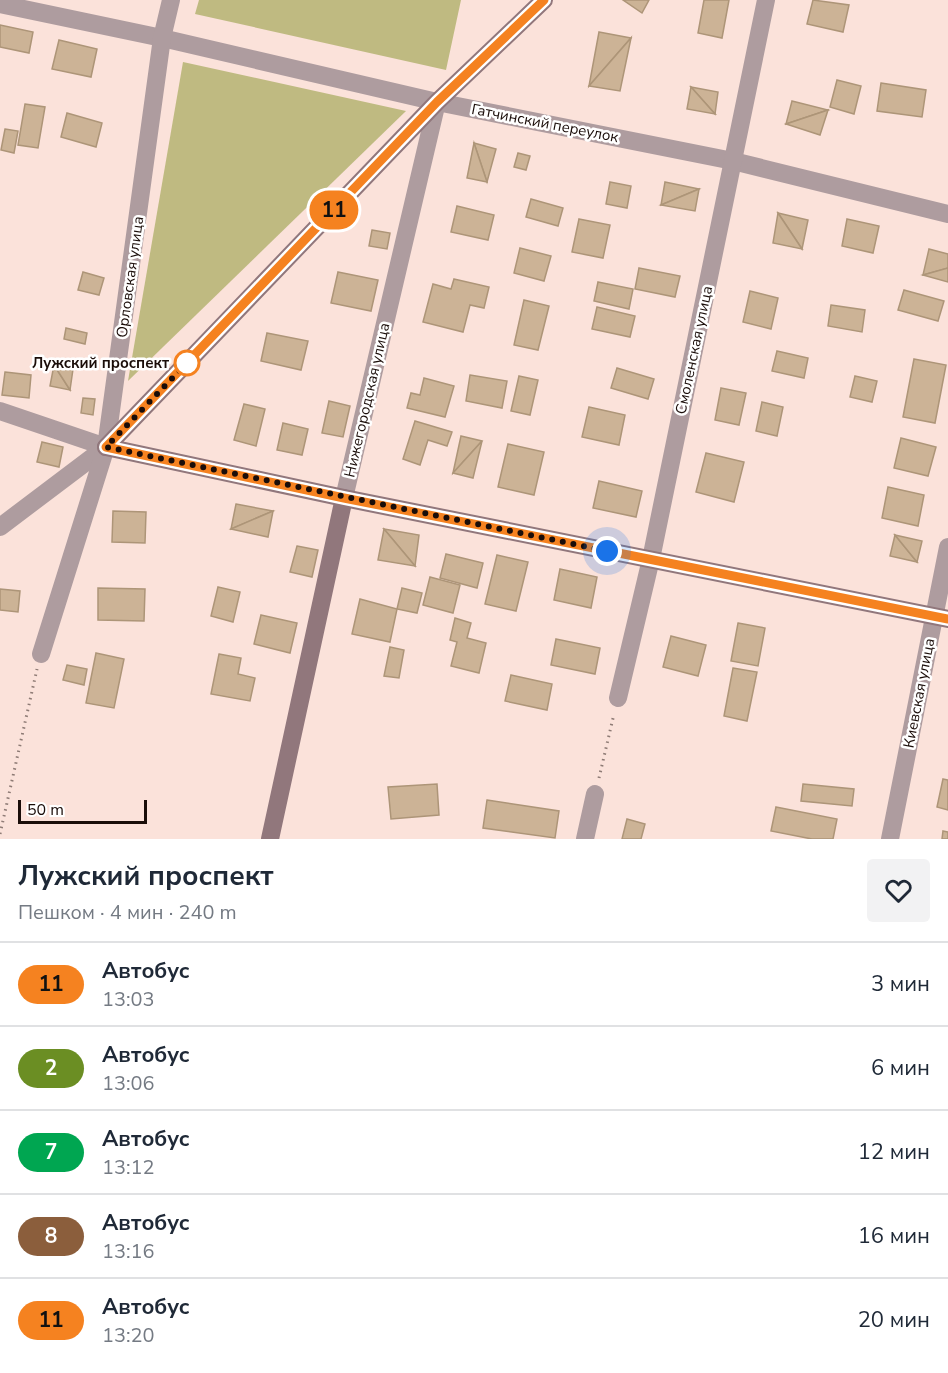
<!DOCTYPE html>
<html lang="ru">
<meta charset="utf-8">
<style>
body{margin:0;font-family:"Nunito Sans",sans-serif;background:#f2f2f3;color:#1f2937;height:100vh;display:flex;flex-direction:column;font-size:22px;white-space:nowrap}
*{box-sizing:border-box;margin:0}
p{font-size:20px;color:#747a83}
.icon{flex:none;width:33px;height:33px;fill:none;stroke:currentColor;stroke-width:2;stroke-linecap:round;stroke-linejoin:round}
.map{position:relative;height:839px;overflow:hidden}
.sheet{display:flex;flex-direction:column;background:#fff;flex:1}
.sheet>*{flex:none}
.badge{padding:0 12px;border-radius:20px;font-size:21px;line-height:39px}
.scale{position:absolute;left:18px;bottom:15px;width:129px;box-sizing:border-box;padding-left:6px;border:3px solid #1a0d09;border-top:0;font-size:16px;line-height:21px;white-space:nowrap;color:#1a0d09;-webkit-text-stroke:4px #fff;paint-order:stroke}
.you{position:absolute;width:30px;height:30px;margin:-15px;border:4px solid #fff;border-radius:50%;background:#1a73e8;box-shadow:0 0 0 9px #1a73e833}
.map>.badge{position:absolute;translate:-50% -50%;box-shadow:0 0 0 3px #fff}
.round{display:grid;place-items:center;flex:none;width:63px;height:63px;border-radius:6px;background:#f2f2f3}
.summary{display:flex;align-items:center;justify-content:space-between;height:102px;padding:0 18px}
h1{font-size:28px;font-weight:700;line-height:45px}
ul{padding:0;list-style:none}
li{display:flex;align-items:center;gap:18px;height:84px;padding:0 18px;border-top:2px solid #e0e1e3}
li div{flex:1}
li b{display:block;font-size:22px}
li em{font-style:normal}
li .badge{min-width:66px;font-weight:700;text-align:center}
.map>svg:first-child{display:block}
</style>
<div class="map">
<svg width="948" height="839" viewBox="0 0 948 839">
<rect width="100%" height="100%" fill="#fbe2da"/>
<!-- green -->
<g fill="#bfba81">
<polygon points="199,0 461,0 446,70 195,14"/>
<polygon points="183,62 406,111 128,381"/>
</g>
<!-- building -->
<g fill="#ccb396" stroke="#ad9578" stroke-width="1.5">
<polygon points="623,0 649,0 642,13"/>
<polygon points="704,0 729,0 722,38 698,33"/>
<polygon points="813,0 849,5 843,32 807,24"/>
<polygon points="0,25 33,32 29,53 0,47"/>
<polygon points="599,32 631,38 589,86"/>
<polygon points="631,38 620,91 589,86"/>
<polygon points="59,40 97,49 91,77 52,69"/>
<polygon points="837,80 861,86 854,114 830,107"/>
<polygon points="881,83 926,90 922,117 877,111"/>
<polygon points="691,87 718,92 715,114"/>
<polygon points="691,87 715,114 687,109"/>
<polygon points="792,101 828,110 786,124"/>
<polygon points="25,104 45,107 38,148 18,145"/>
<polygon points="828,110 820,135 786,124"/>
<polygon points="67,113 102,123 96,147 61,137"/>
<polygon points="5,129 18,131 14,153 1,150"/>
<polygon points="474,143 496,149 487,182"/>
<polygon points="474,143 487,182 467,178"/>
<polygon points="518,153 530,156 526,170 514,167"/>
<polygon points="610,182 631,186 627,208 606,204"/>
<polygon points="665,182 699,189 661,205"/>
<polygon points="699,189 695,211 661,205"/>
<polygon points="531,199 563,208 558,226 526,217"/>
<polygon points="457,206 494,215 488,240 451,232"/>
<polygon points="778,213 808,220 802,249"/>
<polygon points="778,213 802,249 773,243"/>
<polygon points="579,219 610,225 603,258 572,252"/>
<polygon points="847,219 879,226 873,253 842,246"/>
<polygon points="372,230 390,233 387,249 369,246"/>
<polygon points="520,248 551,256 544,281 514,273"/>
<polygon points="929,249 948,254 948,268 923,275"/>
<polygon points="639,268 680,276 675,297 635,289"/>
<polygon points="948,268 948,282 923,275"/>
<polygon points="83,272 104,278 99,295 78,290"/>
<polygon points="338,272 378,280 371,311 331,303"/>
<polygon points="454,279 489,287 484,308 470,305 463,332 423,322 433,284 451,289"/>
<polygon points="598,282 633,289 629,309 594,301"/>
<polygon points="904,290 944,301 938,321 898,310"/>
<polygon points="750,291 778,298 771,329 743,322"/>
<polygon points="524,300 549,306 538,350 514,345"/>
<polygon points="831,305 865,310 862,332 828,326"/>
<polygon points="597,307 635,316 630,337 592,329"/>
<polygon points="66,328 87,333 85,344 64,339"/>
<polygon points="267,333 308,341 301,370 261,361"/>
<polygon points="777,351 808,358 804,378 772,371"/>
<polygon points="914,359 946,365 935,423 903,417"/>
<polygon points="54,365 70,390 50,386"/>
<polygon points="54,365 73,369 70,390"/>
<polygon points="617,368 654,379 648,399 611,388"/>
<polygon points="5,372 31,375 29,398 2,395"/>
<polygon points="470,375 507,381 502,408 466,401"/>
<polygon points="519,376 538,380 530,415 511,411"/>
<polygon points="855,376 877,381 872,402 850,397"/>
<polygon points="424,378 454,386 445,417 407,408 411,393 420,395"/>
<polygon points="721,388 746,393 739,425 715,420"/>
<polygon points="83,398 95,399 93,415 81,413"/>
<polygon points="329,401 350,406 343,437 322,433"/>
<polygon points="762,402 783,407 777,436 756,431"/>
<polygon points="244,404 265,409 256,446 234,440"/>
<polygon points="589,407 625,415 619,445 582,437"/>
<polygon points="415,421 452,432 447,446 428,440 420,465 403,459"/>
<polygon points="283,423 308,429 302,455 277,450"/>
<polygon points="461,436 482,441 453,473"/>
<polygon points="901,438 936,447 928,476 894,468"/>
<polygon points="482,441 473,478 453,473"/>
<polygon points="42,442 63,447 59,467 37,462"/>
<polygon points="508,444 544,452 534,495 498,487"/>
<polygon points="706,453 744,462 734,502 696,492"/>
<polygon points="599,481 642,491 636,517 593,508"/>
<polygon points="888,487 924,495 918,526 882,518"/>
<polygon points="236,504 273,511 231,529"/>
<polygon points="113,511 146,512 145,543 112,542"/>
<polygon points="273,511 268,537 231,529"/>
<polygon points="384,529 419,535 415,566"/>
<polygon points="384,529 415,566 378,560"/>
<polygon points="895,535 917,562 890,556"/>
<polygon points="895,535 922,541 917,562"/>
<polygon points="297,546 318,550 312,577 290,572"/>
<polygon points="446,554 483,563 477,588 440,578"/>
<polygon points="497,555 528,562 516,611 485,604"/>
<polygon points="560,569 597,577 591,608 554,600"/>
<polygon points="430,577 460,585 453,613 423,605"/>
<polygon points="218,587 240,592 233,622 211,616"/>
<polygon points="98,588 145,589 144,621 98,620"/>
<polygon points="402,588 422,593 417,613 397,609"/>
<polygon points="0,589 20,591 18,612 0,610"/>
<polygon points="360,599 397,609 390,642 352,634"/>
<polygon points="261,615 297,623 290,653 254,644"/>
<polygon points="455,618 471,623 467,638 486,643 479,673 451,666 457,642 450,640"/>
<polygon points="738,623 765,628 758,666 731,661"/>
<polygon points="671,636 706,645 698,676 663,667"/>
<polygon points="556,639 600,648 595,674 551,665"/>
<polygon points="390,647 404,650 399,678 384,676"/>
<polygon points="96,653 124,659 114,708 86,703"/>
<polygon points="219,654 241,658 238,674 255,678 250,701 211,694"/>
<polygon points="67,665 87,669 84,685 63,680"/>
<polygon points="733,668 757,672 747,721 724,716"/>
<polygon points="511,675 552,684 547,710 505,701"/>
<polygon points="943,779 948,780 948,810 937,807"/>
<polygon points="437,784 439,815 391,819 388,787"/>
<polygon points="803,784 854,789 852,806 801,801"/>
<polygon points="487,800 559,811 555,838 483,828"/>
<polygon points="776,807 837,819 833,839 812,839 771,831"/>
<polygon points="627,819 645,824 641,839 622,839"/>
<polygon points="943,831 948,832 948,839 942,839"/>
</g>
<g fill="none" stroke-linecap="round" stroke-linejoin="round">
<!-- path -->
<g stroke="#8e7b75" stroke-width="3" stroke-dasharray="1.5 4.5" stroke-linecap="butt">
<polyline points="599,778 614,714"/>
<polyline points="0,834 37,669"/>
</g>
<!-- street -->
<g stroke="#ae9c9f" stroke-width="18">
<polyline points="0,4 162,38 437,102 733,161 948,214"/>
<polyline points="0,411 106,447"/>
<polyline points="344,498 437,102"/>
<polyline points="0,527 106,447"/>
<polyline points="41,654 106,447 162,38 171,0"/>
<polyline points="618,698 651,559 766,0"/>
<polyline points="585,839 595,794"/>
<polyline points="890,839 948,547"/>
</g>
<!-- secondary -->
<g stroke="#91777c" stroke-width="18">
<polyline points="106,447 344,498 948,619"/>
<polyline points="106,447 437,102 544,0"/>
<polyline points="270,839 344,498"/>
</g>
</g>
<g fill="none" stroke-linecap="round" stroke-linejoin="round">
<defs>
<polyline id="line" points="544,0 437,102 106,447 344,498 948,619"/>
</defs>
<!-- line casing -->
<use href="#line" stroke="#fff" stroke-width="14"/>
<!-- line -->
<use href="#line" stroke="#f58220" stroke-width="9"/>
<!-- walk -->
<polyline stroke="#1a0d09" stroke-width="6" stroke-dasharray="0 10.8" points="187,363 106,447 607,551"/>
</g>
<!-- markers -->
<circle fill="#fff" stroke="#f58220" stroke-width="3" cx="187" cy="363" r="12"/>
<g text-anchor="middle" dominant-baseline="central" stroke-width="5" stroke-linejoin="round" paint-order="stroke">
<!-- street labels -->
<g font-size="15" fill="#1a0d09" stroke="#fff">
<text transform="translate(545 123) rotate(11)">Гатчинский переулок</text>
<text transform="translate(130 277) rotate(-82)">Орловская улица</text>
<text transform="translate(694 350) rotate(-78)">Смоленская улица</text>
<text transform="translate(367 400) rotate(-77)">Нижегородская улица</text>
<text transform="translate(919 693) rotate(-79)">Киевская улица</text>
</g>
<!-- stop labels -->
<g font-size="15" font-weight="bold" fill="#1a0d09" stroke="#fff" text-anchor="end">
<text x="169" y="363">Лужский проспект</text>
</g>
</g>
</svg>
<div class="scale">50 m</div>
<div class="you" style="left:607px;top:551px"></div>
<b class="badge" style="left:334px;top:210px;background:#f58220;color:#111">11</b>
</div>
<section class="sheet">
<div class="summary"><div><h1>Лужский проспект</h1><p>Пешком · 4 мин · 240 m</p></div><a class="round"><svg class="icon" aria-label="heart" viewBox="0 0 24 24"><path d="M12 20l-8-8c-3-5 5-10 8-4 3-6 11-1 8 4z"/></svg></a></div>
<ul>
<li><span class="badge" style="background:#f58220;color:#111">11</span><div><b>Автобус</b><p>13:03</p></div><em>3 мин</em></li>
<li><span class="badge" style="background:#6b8e23;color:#fff">2</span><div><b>Автобус</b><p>13:06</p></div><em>6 мин</em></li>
<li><span class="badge" style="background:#00a651;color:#fff">7</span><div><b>Автобус</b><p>13:12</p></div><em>12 мин</em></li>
<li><span class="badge" style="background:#8b5e3c;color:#fff">8</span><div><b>Автобус</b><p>13:16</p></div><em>16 мин</em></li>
<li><span class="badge" style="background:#f58220;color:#111">11</span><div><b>Автобус</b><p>13:20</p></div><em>20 мин</em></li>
</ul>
</section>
